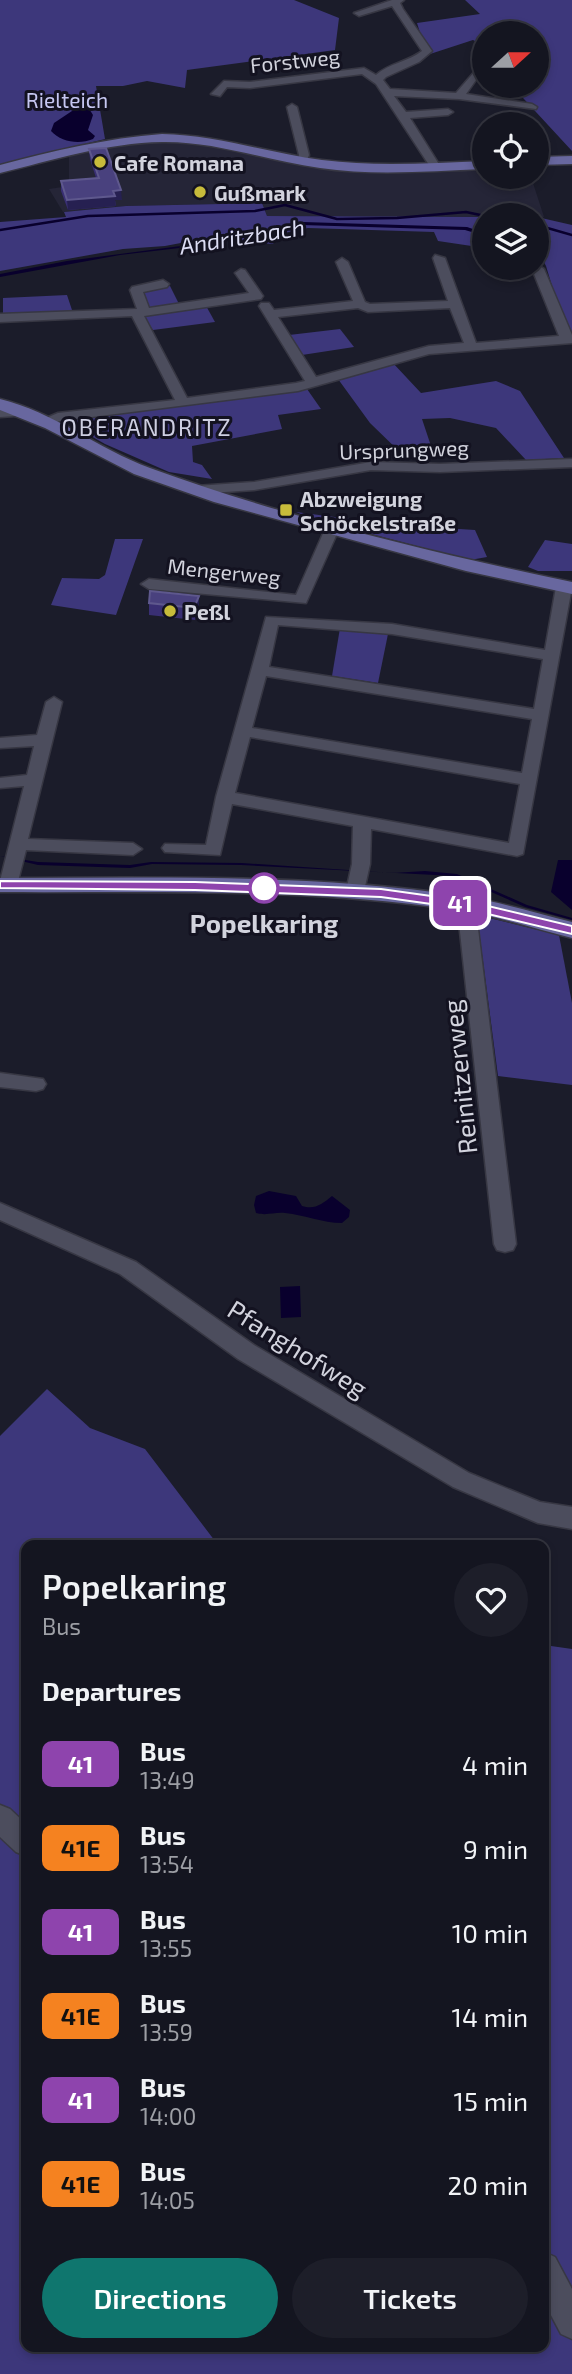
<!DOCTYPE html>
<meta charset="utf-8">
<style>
body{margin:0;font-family:"Exo 2",sans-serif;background:#1d1e29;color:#f1f3f6;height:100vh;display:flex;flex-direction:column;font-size:26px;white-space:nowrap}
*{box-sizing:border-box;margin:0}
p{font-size:23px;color:#9d9fa5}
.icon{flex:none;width:38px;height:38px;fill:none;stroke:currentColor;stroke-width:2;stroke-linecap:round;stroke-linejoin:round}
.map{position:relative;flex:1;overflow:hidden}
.sheet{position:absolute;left:21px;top:1540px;width:528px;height:812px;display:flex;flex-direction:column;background:#141520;border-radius:14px;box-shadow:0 4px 10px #0003,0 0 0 2px #33343e}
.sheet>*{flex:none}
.badge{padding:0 14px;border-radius:10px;font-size:24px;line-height:46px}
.needle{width:46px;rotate:69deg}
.fabs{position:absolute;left:472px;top:21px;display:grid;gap:14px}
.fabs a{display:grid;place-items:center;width:77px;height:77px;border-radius:50%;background:#141520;box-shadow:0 4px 10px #0003,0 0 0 2px #33343e;font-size:35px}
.map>.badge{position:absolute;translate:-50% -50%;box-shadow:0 0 0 4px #fff}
h2{padding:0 21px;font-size:26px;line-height:63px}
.round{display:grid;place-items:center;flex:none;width:74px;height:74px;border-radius:37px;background:#1d1e29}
.headline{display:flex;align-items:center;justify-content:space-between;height:119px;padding:0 21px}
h1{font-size:33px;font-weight:600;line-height:52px}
.cta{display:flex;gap:14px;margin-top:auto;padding:14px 21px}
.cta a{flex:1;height:80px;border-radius:42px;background:#0f766e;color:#fff;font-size:28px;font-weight:600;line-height:80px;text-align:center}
.cta a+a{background:#1d1e29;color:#f1f3f6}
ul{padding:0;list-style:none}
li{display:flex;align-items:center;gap:21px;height:84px;padding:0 21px}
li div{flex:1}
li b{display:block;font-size:26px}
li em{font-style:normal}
li .badge{min-width:77px;font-weight:700;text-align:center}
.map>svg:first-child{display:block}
</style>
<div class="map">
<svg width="572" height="2374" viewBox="0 0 572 2374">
<rect width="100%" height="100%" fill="#1b1c2a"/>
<!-- built -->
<polygon fill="#252537" points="153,141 190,142 321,166 485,168 485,177 535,177 533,183 544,217 267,216 262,203 126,206 63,212 49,189 69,186 69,154"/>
<!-- green -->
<g fill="#3d377b">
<polygon points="0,0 294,0 339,18 335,50 187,70 185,88 147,81 123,86 96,86 105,139 0,165"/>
<polygon points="465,0 572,0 572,151 512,86 537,86 537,33 485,33 485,46 473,40 427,55 417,23 480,14"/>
<polygon points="262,203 267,216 485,217 485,248 438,241 434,232 308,228 279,234 273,244 202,239 165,246 123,249 0,271 0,222 66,217 64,212 126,206"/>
<polygon points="537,217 572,225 572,334 566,332 546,266 541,256 537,256"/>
<polygon points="170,286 180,306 148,309 141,291"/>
<polygon points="67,295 73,313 3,316 3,298"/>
<polygon points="205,304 215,322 153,330 143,317 143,314"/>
<polygon points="340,329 354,347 302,355 289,335"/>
<polygon points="392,362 421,393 496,381 520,391 564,458 526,460 496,428 450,418 422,419 433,452 404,456 370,423 338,379"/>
<polygon points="307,389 321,409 278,415 282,429 192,446 193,462 202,465 212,479 169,472 105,444 61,419"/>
<polygon points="296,512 396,525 475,530 487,557 470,560 314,519"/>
<polygon points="115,539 143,539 116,615 51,605 62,578 99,579 105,575"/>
<polygon points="545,540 572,544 572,571 538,571 528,567"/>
<polygon points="340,628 388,634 378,683 332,676"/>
<polygon points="477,915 559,935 572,1003 572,1085 498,1076"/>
<polygon points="47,1389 90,1428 145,1449 218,1545 26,1545 26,2347 544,2347 544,1645 572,1649 572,2374 0,2374 0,1436"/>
</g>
<!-- water -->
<g fill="#09002d">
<path d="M78,107h10l5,8 -5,15 7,6 -2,3c-14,6 -32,3 -42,-8l3,-8z"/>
<polygon points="303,222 467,227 485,233 485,236 465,230 302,225 213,244 120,255 0,277 0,274 67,261 211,242"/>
<polygon points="0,856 38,862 130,865 151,862 242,863 393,873 425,871 457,874 527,905 572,918 572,920 525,907 455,876 241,865 152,864 130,868 38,865"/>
<polygon points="558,860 572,860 572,910 551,892"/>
<path d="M269,1191l27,5 6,10c13,4 20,-2 30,-10l18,14 -1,7 -7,6c-20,0 -37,-8 -57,-10 -11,-1 -18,3 -29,0l-2,-8 2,-9z"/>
<polygon points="300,1286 301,1317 281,1318 280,1287"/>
</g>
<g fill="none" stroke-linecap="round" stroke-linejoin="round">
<!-- stream -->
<g stroke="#09002d" stroke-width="2.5">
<polyline points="537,225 572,235"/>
<polyline points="0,230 88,216 255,211 285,205 337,219 397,218 466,212 485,216"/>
</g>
<defs>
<g id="minor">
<path d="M392,0h12l-4,3 3,6 29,42 -13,11 -33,15 -3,3 7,9 66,4 20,-23 5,3 -15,21 66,10 5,3 -1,2 -77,-10 -65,-3 12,16 42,-3 5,3 -5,3 -38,3 30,48 -5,3 -4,-1 -55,-84 -14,-10 -112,14 -23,-1 -7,9 -9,-2 13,-13 26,1 114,-14 12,7c13,-12 32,-13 46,-24l-30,-45 -33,10 -5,-3z"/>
<polygon points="292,104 297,107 309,155 306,163 302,164 297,161 299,155 287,107"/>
<path d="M435,255l10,3 31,85 83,-7 -27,-67 6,-4 6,4 28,66v8l-143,11 -131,37 -238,30 -14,4 -7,-4 19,-8 117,-13 -43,-84 -132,6v-8l137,-5 -7,-19 2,-3 31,-7 6,4 -2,3 -24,5 6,16 100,-15 -14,-20 6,-4 4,1 18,26 -2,3 -117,17 43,82 109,-15 9,-2 -46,-75 2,-3h8l5,7 79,-9 -17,-39 6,-4 6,4 17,40 5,2 78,-3 -15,-43zM358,308l10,4 82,-4 14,35 -35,3 -113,31 -38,-60z"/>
<polygon points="16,405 21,406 21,412 15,416 0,417 0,409"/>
<polygon points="572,459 572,467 440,472 371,470 254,490 196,494 189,490 196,486 254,482 371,462 440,464"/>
<polygon points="332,525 339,529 306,603 149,589 141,584 149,579 296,595 325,529"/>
<path d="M564,582l8,5 -49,267 -6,2 -146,-27 -1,35 -6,27 -9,6 -9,-6 6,-27 1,-38 -121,-22 -12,51 -55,-3 -3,-4 3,-4 41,1 10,-48 50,-180 126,7 153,26 11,-63zM278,625l114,9 151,25 -9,50 -265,-42zM266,676l266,43 -10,54 -270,-45zM250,737l270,47 -11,59 -274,-50z"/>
<polygon points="54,697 62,702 28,839 133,843 142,849 133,855 26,850 17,885 8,891 2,889 0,881 24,786 0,788 0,778 27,775 34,746 0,748 0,738 37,735 46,702"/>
<polygon points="466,898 475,904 516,1244 513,1250 505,1252 497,1250 494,1244 457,904"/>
<polygon points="0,1073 43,1079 46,1084 43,1089 36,1091 0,1087"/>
<polygon points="0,1203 136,1262 254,1345 469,1473 540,1502 572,1507 572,1529 538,1523 453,1487 238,1359 120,1274 0,1220"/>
<polygon points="0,1805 10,1809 26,1824 26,1856 16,1852 0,1837"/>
<polygon points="544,2252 555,2257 572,2289 572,2339 561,2334 544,2302"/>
</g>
<g id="major">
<path d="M162,134c55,1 106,19 160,26 54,7 109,3 163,1v8c-55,2 -111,7 -165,-1 -53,-7 -104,-27 -158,-26 -55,1 -109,18 -162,31v-8c53,-14 107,-27 162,-31z"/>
<polygon points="572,156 572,164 537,165 537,157"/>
<path d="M0,399c54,13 98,50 150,69 135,49 282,85 422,114v12l-106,-23 -252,-69 -80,-28 -89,-46 -45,-18z"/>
<path d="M0,878c154,0 311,-5 463,18 37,6 73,17 109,26v16c-36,-9 -72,-21 -109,-27 -151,-24 -310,-18 -463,-19z"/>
</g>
</defs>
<!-- minor casing -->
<use href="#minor" stroke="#373743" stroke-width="3"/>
<!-- major casing -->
<use href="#major" stroke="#373743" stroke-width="3"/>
<!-- minor -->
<use href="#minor" fill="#4c4d5d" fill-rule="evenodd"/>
<!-- major -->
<use href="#major" fill="#68679f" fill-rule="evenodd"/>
</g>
<!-- wall -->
<g fill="#392f73">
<polygon points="89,149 122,200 115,200 116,206 68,210 61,191 61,181 96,178 90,159"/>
<polygon points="199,596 199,609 195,620 149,615 149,603"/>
</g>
<!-- shaded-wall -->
<g fill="#262051">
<polygon points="121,190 122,200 115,200 116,206 68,210 67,200"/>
<polygon points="199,596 199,609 195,620 194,608"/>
</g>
<!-- building -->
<g fill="#49417e" stroke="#5e588d" stroke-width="2">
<polygon points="106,148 121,190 113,191 115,196 67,200 61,181 99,178 89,149"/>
<polygon points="150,591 199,596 194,608 149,603"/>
</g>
<!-- line -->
<polygon fill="#8e44ad" stroke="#fff" stroke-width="2" points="0,881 195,882 381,889 467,901 572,926 572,934 467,909 381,897 195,890 0,888"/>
<!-- markers -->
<g fill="#c7bb3b" stroke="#131220" stroke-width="2.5">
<circle cx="100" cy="162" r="7"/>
<circle cx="200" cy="192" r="7"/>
<rect x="279" y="503" width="14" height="14" rx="3.5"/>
<circle cx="170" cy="611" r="7"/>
</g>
<circle fill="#fff" stroke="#8e44ad" stroke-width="3.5" cx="264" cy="888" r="14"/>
<g text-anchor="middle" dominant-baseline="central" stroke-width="6" stroke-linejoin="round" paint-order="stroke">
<!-- far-street labels -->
<g font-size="21" fill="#d2d3dd" stroke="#131220">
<text transform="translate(295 60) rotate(-6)">Forstweg</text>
<text transform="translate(404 449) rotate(-2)">Ursprungweg</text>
<text transform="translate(224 571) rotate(6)">Mengerweg</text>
</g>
<!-- far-park labels -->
<g font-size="21" fill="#c6c7f2" stroke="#131220">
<text x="67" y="99">Rielteich</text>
</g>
<!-- far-poi labels -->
<g font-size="21" font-weight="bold" fill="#d2d3dd" stroke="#131220" text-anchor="start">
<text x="114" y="162">Cafe Romana</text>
<text x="214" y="192">Gußmark</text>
<text x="300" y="498">Abzweigung<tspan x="300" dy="24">Schöckelstraße</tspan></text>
<text x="184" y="611">Peßl</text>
</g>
<!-- far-water labels -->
<g font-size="23" font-style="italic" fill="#dcddf3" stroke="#131220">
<text transform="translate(242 236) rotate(-9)">Andritzbach</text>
</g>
<!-- far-neighbourhood labels -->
<g font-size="23" letter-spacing="2" fill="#cecfe2" stroke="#131220">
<text x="147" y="427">OBERANDRITZ</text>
</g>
<!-- stop labels -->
<g font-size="26" font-weight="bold" fill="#d2d3dd" stroke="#131220">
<text x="264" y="922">Popelkaring</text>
</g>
<!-- street labels -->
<g font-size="26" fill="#d2d3dd" stroke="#131220">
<text transform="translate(459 1077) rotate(-96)">Reinitzerweg</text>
<text transform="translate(298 1348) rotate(32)">Pfanghofweg</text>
</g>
</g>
</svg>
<div class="fabs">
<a><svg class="needle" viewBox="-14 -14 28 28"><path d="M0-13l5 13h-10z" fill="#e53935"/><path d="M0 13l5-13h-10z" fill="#9d9fa5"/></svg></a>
<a><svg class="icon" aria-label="locate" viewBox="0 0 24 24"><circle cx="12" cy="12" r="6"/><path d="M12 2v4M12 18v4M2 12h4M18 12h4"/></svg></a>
<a><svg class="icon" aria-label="layers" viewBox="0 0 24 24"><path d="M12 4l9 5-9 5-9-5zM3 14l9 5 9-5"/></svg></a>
</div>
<b class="badge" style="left:460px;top:903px;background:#8e44ad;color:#fff">41</b>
<section class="sheet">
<div class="headline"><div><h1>Popelkaring</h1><p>Bus</p></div><a class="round"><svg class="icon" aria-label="heart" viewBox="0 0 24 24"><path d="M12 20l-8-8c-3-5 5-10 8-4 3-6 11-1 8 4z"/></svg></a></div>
<h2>Departures</h2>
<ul>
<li><span class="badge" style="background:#8e44ad;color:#fff">41</span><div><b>Bus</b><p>13:49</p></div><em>4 min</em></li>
<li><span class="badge" style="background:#f58220;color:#111">41E</span><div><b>Bus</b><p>13:54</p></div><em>9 min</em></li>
<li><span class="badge" style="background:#8e44ad;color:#fff">41</span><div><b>Bus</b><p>13:55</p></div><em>10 min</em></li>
<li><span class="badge" style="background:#f58220;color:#111">41E</span><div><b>Bus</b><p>13:59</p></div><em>14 min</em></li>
<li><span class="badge" style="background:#8e44ad;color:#fff">41</span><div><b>Bus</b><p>14:00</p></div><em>15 min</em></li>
<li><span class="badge" style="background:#f58220;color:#111">41E</span><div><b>Bus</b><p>14:05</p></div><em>20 min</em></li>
</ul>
<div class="cta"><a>Directions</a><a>Tickets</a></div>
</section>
</div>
